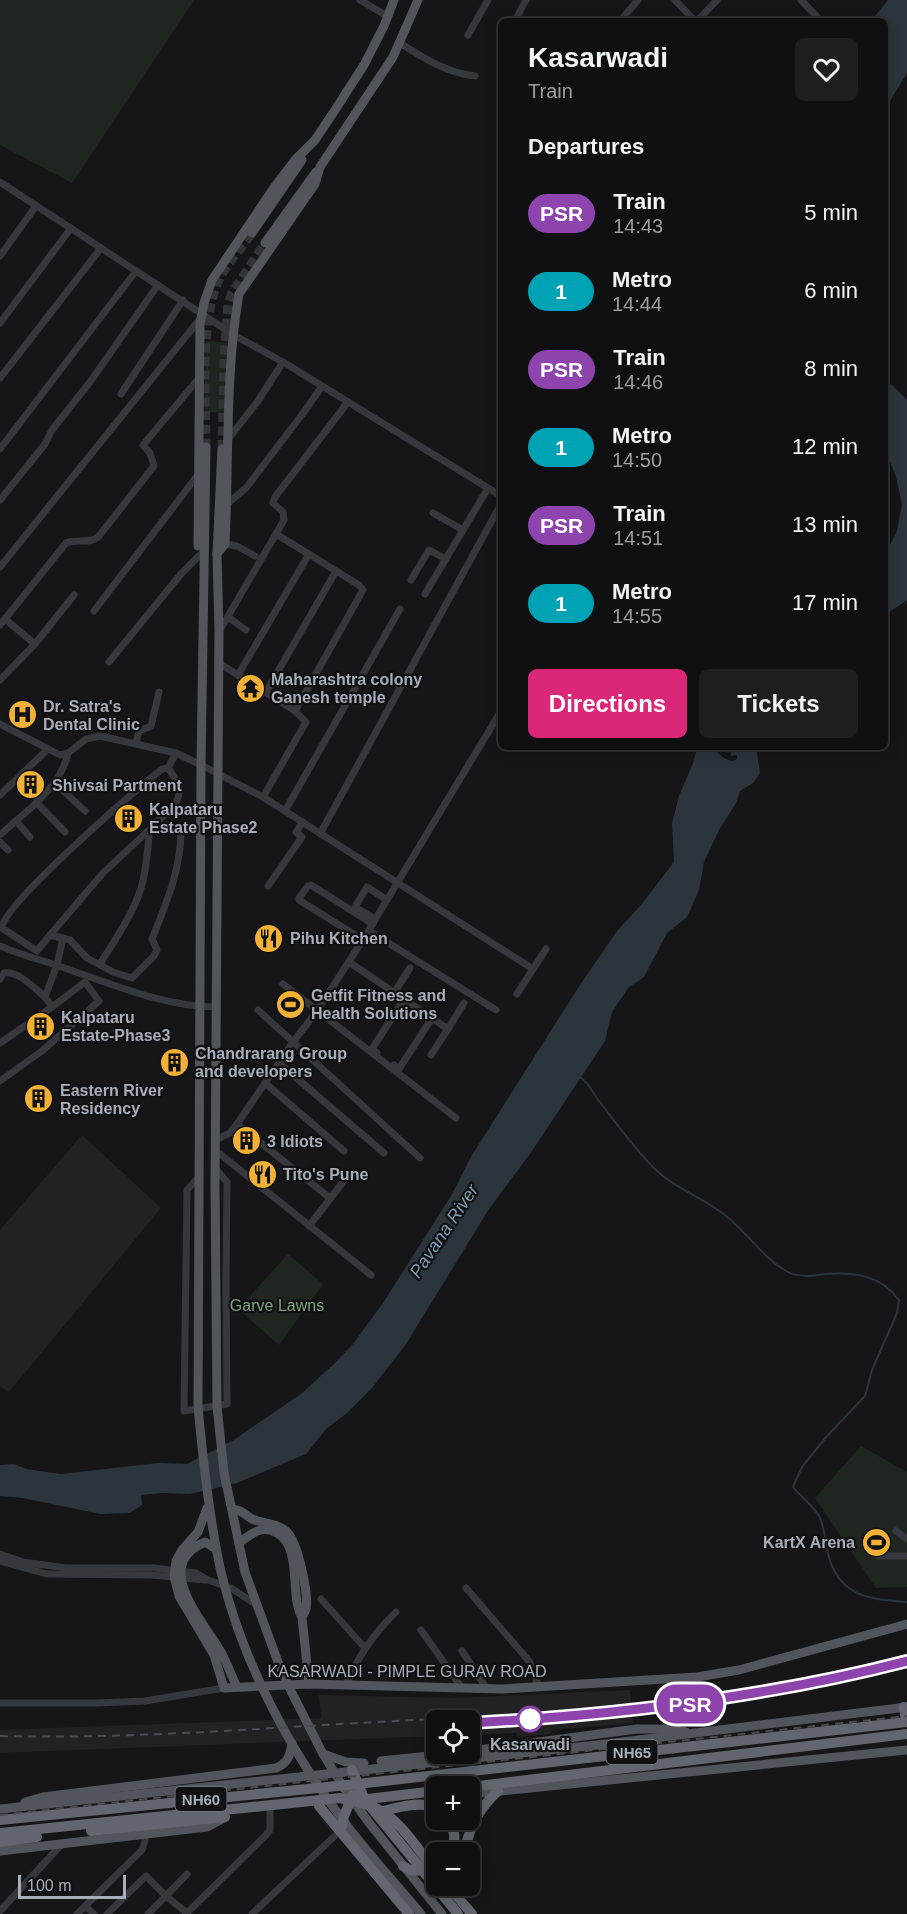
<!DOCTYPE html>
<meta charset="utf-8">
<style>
body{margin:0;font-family:Helvetica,sans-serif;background:#1e1e20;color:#f1f3f6;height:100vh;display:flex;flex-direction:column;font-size:22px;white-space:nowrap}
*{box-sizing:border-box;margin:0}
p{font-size:20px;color:#9c9d9f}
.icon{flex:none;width:33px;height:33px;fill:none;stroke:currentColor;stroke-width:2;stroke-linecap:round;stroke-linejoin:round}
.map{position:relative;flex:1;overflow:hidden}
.sheet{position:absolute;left:498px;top:18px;width:390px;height:732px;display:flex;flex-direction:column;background:#101012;border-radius:9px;box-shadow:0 3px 15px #0003,0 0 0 2px #303032}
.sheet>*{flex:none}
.badge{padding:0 12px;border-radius:20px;font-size:21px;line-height:39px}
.tools{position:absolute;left:426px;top:1710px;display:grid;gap:12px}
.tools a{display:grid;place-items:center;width:54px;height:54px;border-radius:9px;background:#101012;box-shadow:0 3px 15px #0003,0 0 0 2px #303032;font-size:30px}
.scale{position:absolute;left:18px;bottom:15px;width:108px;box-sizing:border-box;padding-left:6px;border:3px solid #a8adb8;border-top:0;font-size:16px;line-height:21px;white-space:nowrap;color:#a8adb8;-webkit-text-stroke:4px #111113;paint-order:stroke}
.map>.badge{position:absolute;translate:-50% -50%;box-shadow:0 0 0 3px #fff}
h2{padding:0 30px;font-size:22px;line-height:54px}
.round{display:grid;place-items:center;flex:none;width:63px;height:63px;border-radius:9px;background:#1e1e20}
.headline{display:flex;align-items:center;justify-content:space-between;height:102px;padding:0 30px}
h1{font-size:28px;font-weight:700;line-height:45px}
.action{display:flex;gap:12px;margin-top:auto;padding:12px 30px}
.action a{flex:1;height:69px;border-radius:9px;background:#db2777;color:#fff;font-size:24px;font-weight:700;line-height:69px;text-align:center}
.action a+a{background:#1e1e20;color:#f1f3f6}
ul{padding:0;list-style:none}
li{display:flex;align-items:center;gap:18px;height:78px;padding:0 30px}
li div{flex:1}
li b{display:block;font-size:22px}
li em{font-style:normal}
li .badge{min-width:66px;font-weight:700;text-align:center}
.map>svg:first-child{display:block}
</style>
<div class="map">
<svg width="907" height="1914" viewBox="0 0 907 1914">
<rect width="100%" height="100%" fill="#161618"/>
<!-- built -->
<g fill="#222225">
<polygon points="82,1135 161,1208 9,1392 0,1386 0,1230"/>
<polygon points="630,1690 633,1723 552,1730 551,1734 517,1737 516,1733 470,1735 470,1720 436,1720 436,1736 0,1753 0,1730 321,1718 319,1695 455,1698"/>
</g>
<!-- green -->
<g fill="#1e261f">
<polygon points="0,0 194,0 72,183 0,145"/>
<polygon points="206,341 233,343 228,413 204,412"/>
<polygon points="288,1254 323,1284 279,1345 238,1309"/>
<polygon points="861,1446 907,1472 907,1587 876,1588 815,1498"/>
</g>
<!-- water -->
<g fill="#2c353c">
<polygon points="888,0 907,0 907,73 885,109 885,21 871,21"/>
<polygon points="885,381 893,386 907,400 907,600 885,615 885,554 897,531 902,504 896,477 885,449"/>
<path d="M702,747h13c2,8 11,13 18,14l4,-2v-4l-6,1 -1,-6 2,-3h24l4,26 -7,10 -13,8 -4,12 -17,27 -15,32 -5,28 -12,27 -20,16 -23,44 -15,10 -17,25 -7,29 -73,110 -43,58 -83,135 -34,44 -25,25 -21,16 -20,25 -69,29 -47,11 -28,-1 -21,2 1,10 -12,8 -30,1 -77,-16 -23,-2v-31l14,-1 12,5 35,5 97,-11 29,1 45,-23 69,-47 33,-30 19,-20 30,-41 68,-107 21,-41 106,-167 39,-57 24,-26 33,-43 -2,-39 7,-27 14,-33 3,-11z"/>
</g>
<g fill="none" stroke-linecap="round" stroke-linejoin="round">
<!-- stream -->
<path stroke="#2c353c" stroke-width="2" d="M580,1077c10,7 12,15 19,24 17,22 34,45 52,64 21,23 52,32 75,51 22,17 36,41 60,55 12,7 27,5 40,3 28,-2 55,1 73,26l-2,13 -25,57 -7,26 -38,40 -25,31 -9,20c7,9 23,21 27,31 5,11 5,24 8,36 11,43 41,45 79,48"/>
<!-- major-tunnel -->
<g stroke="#333438" stroke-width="9" stroke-dasharray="9 4.5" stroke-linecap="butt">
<path d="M206,447c0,-47 -7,-128 14,-169 8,-16 22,-30 32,-45"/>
<polyline points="222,449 224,359 228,303 232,293 265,243"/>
</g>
<!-- minor -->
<g stroke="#37383d" stroke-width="7">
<polyline points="360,0 387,16"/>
<polyline points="675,0 695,21"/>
<polyline points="801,0 821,21"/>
<polyline points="515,21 526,0"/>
<polyline points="620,21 638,0"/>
<polyline points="697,21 717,0"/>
<polyline points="468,35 488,0"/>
<path d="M400,43c23,15 47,30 75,33"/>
<polyline points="0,182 234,335 288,365 501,496"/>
<polyline points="0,256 36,206"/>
<polyline points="0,323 71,228"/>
<polyline points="0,378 101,248"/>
<polyline points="121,394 183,300"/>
<polyline points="229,438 258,401 283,362"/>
<polyline points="0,449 136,271"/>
<polyline points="0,500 45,444 52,430 90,382 158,285"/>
<polyline points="227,504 246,488 304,412 322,386"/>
<polyline points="433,513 463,530"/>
<polyline points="276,534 359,585 363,590 295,711"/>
<polyline points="225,544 237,546 255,556"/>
<polyline points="0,567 200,319"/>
<polyline points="411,580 429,550 446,559"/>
<polyline points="425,594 488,488"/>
<polyline points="94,611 197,476"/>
<polyline points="228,617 246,630"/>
<polyline points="5,619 35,644"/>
<path d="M0,625l66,-82c11,-5 24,2 33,-7l55,-70 -4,-13 -7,-8 56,-67"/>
<polyline points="220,630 284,520 283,512 273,503 275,497 348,402"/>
<polyline points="109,662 181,574 204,551"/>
<polyline points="219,663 295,711 306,722 263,797"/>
<polyline points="238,675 309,554"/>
<polyline points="0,680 35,644 74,595"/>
<polyline points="266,692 336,571"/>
<polyline points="0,724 60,755 68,753 86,739 100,736 176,753 201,765 263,797 533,969"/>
<polyline points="136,743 139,731 151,726 159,692"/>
<polyline points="54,782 85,811"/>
<polyline points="0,795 48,749"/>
<polyline points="36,802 65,832"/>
<polyline points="285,811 400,609"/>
<polyline points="16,821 30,837"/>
<path d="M153,825h21l7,6c0,38 -15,73 -29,108l5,11 -3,6 -22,22 -19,-6 -26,-14 -17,-18 -20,-5 -13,16 -35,-23c1,-24 135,-139 160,-159l6,-1 8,-15"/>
<polyline points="320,834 501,504"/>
<path d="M0,835c25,-23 61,-47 68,-82"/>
<polyline points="0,842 8,850"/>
<polyline points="268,886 302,837 296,832 303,822"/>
<polyline points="375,919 355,907 367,887 387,900"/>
<polyline points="369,931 496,1010"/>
<polyline points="50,935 103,873 150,829"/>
<polyline points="363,940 299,900 299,898 308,886 311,885 373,924"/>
<path d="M0,946c23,10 46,15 70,24 47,16 96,37 146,37"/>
<polyline points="349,962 448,1029 464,1003"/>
<path d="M100,964c14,-23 30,-45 39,-70 8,-21 8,-44 11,-65 12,-17 32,-19 29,-45l-11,-16"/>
<path d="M0,979l4,-6c15,-2 30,15 41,24l12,-32 6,-27"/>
<polyline points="283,984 456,1118"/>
<polyline points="394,993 410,968"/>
<polyline points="517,994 546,949"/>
<polyline points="258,1010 420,1158"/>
<polyline points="0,1043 52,1007 45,997"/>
<polyline points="377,1053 372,1049 404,999"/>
<polyline points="431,1055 448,1029"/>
<polyline points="279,1063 384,1153"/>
<polyline points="394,1065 399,1069 432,1018"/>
<polyline points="0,1081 42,1051 99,1001 85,982 52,1007"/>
<polyline points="265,1083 344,1151"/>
<polyline points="237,1124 330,1198"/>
<polyline points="215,1140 230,1133 237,1124 293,1042 317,1011 364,938 501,711"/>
<polyline points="215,1150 371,1275"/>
<polyline points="198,1178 187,1190 184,1411 227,1404 226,1280 227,1182 215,1168"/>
<polyline points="309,1226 350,1173"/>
<polyline points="896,1531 907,1539"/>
<polyline points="0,1554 23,1562 66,1568 154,1568 196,1573 208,1580 231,1588 257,1605"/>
<polyline points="878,1556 907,1556"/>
<polyline points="0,1561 47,1574 151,1575 205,1580"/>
<path d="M466,1588l63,73c5,8 4,16 11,26"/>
<polyline points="321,1599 365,1648"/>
<polyline points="421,1630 462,1688"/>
<polyline points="462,1651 487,1689"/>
<path d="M346,1685c12,-29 27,-51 50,-73"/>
<polyline points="0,1703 97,1703 145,1701 224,1688"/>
<polyline points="85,1906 94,1914"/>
<polyline points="0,1911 62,1844"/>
<polyline points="77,1914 142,1850 145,1841 145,1834"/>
<polyline points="107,1914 146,1876 166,1896 187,1874"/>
<polyline points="148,1914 166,1896 187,1913"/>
<polyline points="186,1914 265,1836 270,1830 270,1812"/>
<polyline points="252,1914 341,1830"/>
</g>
<!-- major -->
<g stroke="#53555c" stroke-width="9">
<polyline points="252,233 302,160"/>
<polyline points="265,243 316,172"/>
<path d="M206,447l-5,318 -3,641c5,56 11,111 23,166 22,92 70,181 127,255 23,30 49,58 73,87"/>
<polyline points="222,449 217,554 219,631 215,1185 217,1406 224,1473 245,1572 278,1662 292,1693 323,1754 344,1788 370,1824 442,1914"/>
<polyline points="198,546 200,324 204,303 212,280 273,189 295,160 315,140 335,110 364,65 384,26 394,0"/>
<path d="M217,554l8,-10c4,-81 0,-171 14,-250l76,-110 5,-17 73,-110 25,-57"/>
<polyline points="207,1508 198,1532 182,1550 176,1561 174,1576 179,1596 214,1655 224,1688 309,1684 502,1689 697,1677 739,1670 907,1624"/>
<path d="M232,1509c10,1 12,5 20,10 12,5 26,4 35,13 11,11 22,62 19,77 -1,3 -3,6 -4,8l7,67"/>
<path d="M239,1543c12,-9 23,-19 38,-10 26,15 12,62 25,84"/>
<path d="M216,1549l-11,-7c-55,23 -1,80 16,110 6,11 10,23 16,35"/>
<polyline points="470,1751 637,1729 675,1729 686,1732"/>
<polyline points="323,1754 346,1762 364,1763"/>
<polyline points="381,1761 448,1754"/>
<polyline points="470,1794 907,1750"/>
<path d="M25,1802l18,-5 233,-29c12,-5 14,-12 16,-25"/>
<polyline points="0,1809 606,1744 907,1707"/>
<polyline points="0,1851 207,1827 224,1818"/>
</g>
<!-- highway -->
<g stroke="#63666e" stroke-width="10">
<polyline points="904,1707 906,1722"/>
<polyline points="352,1770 365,1800 458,1914"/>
<polyline points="470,1787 907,1734"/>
<polyline points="359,1800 436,1791"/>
<polyline points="319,1806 409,1914"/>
<path d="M377,1813c16,-5 43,-13 59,-5"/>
<polyline points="0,1820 357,1784 907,1722"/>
<path d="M449,1820c7,11 7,21 2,32"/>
<polyline points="341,1830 344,1816 353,1794"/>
<polyline points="91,1831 225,1817"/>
<path d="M0,1833l340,-35c11,2 22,4 33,9 27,11 45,43 63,65"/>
<polyline points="0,1842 37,1837"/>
<path d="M464,1852c6,-25 14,-43 34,-61"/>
<polyline points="403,1866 410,1870 425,1871"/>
<polyline points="448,1886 472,1914"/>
</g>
<!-- rail -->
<g stroke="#4a4c52" stroke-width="2" stroke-dasharray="8 6" stroke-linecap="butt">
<path d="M0,1736c119,3 238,-6 357,-13 108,-6 218,-9 325,-24 76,-10 151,-25 225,-44"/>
<polyline points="0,1815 907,1716"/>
</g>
</g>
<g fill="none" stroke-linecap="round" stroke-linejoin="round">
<defs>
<path id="line" d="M470,1723c147,-8 294,-25 437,-62"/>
</defs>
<!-- line casing -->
<use href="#line" stroke="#fff" stroke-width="14"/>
<!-- line -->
<use href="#line" stroke="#8e44ad" stroke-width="9"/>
</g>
<!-- icons -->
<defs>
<symbol id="temple-disc" viewBox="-11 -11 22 22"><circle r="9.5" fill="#f2b134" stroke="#111113"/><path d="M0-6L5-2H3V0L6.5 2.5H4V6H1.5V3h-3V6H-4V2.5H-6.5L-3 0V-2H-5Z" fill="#111"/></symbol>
<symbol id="hospital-disc" viewBox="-11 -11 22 22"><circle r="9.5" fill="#f2b134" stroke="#111113"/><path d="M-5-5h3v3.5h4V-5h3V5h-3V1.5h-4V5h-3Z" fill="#111"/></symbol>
<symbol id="building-disc" viewBox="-11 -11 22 22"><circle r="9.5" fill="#f2b134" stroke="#111113"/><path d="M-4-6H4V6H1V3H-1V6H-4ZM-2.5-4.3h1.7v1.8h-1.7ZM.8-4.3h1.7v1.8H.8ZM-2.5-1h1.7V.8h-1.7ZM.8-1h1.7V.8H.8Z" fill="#111"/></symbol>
<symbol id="restaurant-disc" viewBox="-11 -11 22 22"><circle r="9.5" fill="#f2b134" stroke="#111113"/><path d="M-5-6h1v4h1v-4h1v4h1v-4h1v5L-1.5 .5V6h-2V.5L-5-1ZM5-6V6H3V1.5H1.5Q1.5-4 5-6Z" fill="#111"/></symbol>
<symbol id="stadium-disc" viewBox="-11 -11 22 22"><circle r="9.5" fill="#f2b134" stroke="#111113"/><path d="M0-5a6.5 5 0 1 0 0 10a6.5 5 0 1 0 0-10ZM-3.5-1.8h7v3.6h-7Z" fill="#111"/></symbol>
</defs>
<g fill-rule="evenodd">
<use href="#temple-disc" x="234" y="672" width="33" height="33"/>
<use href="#hospital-disc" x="6" y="698" width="33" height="33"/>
<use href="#building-disc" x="14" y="768" width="33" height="33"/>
<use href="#building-disc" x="112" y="802" width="33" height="33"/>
<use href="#restaurant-disc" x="252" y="922" width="33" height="33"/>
<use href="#stadium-disc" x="274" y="988" width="33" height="33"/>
<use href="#building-disc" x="24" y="1010" width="33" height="33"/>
<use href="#building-disc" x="158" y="1046" width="33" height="33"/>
<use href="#building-disc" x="22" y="1082" width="33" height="33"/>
<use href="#building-disc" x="230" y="1124" width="33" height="33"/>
<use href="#restaurant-disc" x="246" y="1158" width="33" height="33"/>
<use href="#stadium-disc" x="860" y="1526" width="33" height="33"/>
</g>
<!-- markers -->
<circle fill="#fff" stroke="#8e44ad" stroke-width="3" cx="530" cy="1719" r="12"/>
<g text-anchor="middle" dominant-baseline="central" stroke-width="4.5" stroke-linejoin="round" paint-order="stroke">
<!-- shield labels -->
<g fill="#111113" stroke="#7b7e86" stroke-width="1.5">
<rect x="606.5" y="1740" width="51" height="24" rx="4.5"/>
<rect x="175.5" y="1787" width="51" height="24" rx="4.5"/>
</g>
<g font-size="15" font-weight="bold" fill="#a8adb8">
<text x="632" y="1752">NH65</text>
<text x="201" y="1799">NH60</text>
</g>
<!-- poi labels -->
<g font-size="16" font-weight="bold" fill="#a8adb8" stroke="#111113" text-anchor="start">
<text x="271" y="679">Maharashtra colony<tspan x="271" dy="18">Ganesh temple</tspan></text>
<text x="43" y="706">Dr. Satra's<tspan x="43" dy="18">Dental Clinic</tspan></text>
<text x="52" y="785">Shivsai Partment</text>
<text x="149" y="809">Kalpataru<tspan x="149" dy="18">Estate Phase2</tspan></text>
<text x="290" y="938">Pihu Kitchen</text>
<text x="311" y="995">Getfit Fitness and<tspan x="311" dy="18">Health Solutions</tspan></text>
<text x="61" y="1017">Kalpataru<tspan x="61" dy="18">Estate-Phase3</tspan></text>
<text x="195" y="1053">Chandrarang Group<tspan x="195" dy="18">and developers</tspan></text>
<text x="60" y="1090">Eastern River<tspan x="60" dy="18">Residency</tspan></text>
<text x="267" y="1141">3 Idiots</text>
<text x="283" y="1174">Tito's Pune</text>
<text x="855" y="1542" text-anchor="end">KartX Arena</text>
</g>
<!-- park labels -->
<g font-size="16" fill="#7fa381" stroke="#111113">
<text x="277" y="1305">Garve Lawns</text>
</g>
<!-- street labels -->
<g font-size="16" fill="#a8adb8" stroke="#111113">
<text x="407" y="1671">KASARWADI - PIMPLE GURAV ROAD</text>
</g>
<!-- stop labels -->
<g font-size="16" font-weight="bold" fill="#a8adb8" stroke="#111113">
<text x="530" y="1744">Kasarwadi</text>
</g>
<!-- water labels -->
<g font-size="18" font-style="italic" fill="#7f9bb3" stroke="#111113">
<text transform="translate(444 1231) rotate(-56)">Pavana River</text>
</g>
</g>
</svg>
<div class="tools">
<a><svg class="icon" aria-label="locate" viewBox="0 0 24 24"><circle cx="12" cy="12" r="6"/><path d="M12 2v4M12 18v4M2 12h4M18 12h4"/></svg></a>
<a>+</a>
<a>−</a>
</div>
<div class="scale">100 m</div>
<b class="badge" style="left:690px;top:1704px;background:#8e44ad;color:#fff">PSR</b>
<section class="sheet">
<div class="headline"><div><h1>Kasarwadi</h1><p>Train</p></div><a class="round"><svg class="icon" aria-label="heart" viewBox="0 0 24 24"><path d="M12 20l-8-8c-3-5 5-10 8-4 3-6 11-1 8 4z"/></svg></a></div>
<h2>Departures</h2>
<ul>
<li><span class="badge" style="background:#8e44ad;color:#fff">PSR</span><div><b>Train</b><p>14:43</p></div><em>5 min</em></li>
<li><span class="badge" style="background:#00a3b4;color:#fff">1</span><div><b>Metro</b><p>14:44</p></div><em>6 min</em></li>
<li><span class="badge" style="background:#8e44ad;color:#fff">PSR</span><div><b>Train</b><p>14:46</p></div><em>8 min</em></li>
<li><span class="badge" style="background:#00a3b4;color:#fff">1</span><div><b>Metro</b><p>14:50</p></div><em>12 min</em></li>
<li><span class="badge" style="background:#8e44ad;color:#fff">PSR</span><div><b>Train</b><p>14:51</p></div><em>13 min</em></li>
<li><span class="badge" style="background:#00a3b4;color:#fff">1</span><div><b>Metro</b><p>14:55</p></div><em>17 min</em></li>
</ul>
<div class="action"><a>Directions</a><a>Tickets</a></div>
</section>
</div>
